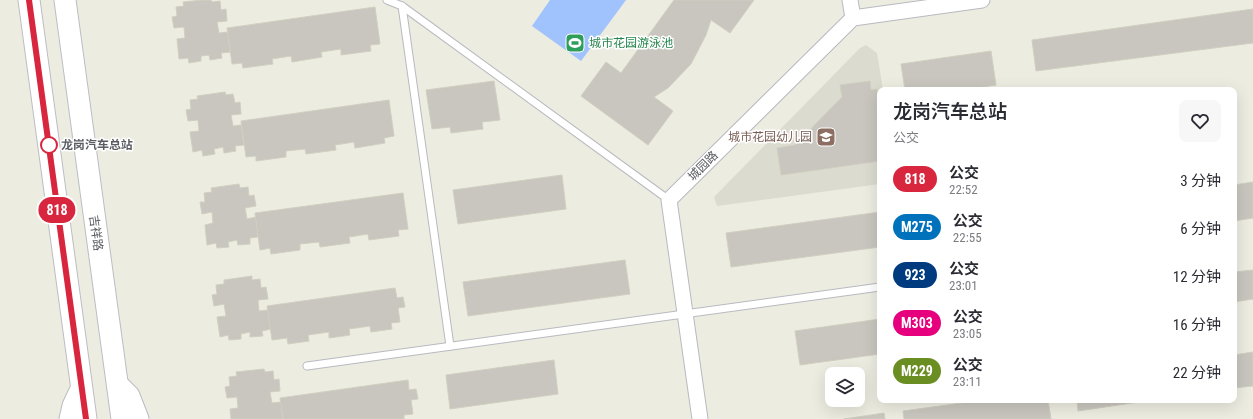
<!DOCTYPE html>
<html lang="zh">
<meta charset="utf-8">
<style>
body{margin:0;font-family:"Roboto Condensed","Noto Sans SC",sans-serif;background:#f7f7f7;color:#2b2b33;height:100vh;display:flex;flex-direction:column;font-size:15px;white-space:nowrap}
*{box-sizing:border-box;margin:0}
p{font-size:13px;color:#7c7c81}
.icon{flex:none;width:22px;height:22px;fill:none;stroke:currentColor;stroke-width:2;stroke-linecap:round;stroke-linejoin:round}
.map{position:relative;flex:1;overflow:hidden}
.side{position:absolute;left:877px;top:87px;width:360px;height:316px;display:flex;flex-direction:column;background:#fff;border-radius:8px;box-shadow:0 4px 16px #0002}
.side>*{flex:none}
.badge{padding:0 8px;border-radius:13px;font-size:14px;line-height:26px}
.controls{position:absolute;left:825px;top:367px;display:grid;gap:8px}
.controls a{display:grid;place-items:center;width:40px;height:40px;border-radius:8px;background:#fff;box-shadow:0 4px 16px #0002;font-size:20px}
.map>.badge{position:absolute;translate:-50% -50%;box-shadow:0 0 0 2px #fff}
.round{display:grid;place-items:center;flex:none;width:42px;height:42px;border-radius:8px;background:#f7f7f7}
.summary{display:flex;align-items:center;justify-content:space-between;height:68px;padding:0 16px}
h1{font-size:19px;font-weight:600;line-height:30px}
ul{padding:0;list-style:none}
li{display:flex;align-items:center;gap:12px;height:48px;padding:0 16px}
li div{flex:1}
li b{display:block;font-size:15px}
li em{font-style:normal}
li .badge{min-width:44px;font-weight:700;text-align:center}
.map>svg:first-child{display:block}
</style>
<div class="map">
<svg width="1253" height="419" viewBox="0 0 1253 419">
<rect width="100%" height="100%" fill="#ecece1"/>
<!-- education -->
<polygon fill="#dcdbcf" points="866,45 877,53 883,90 880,90 880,184 717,206 714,197 860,48"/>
<!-- water -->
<polygon fill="#a0c3fd" points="550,0 626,0 581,61 532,26"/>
<!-- building -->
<g fill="#c8c6be" stroke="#d1cfc0">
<polygon points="202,0 211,0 212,2 220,1 221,10 226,9 227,21 217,22 219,33 228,32 230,52 221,53 222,58 210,60 209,55 201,56 201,61 189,63 188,58 179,59 177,39 185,38 184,27 174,28 172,17 177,16 176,7 184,6 183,2"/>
<polygon points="674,0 754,0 730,33 711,20 706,35 691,64 668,88 654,97 673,111 648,145 581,96 606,62 621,73"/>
<polygon points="375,7 380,44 370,45 371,51 341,55 341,49 321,52 322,57 292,62 291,56 272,59 273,64 243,68 242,63 232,64 227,28"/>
<polygon points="1253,9 1253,43 1036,71 1032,40"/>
<polygon points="991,51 996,85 963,90 905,90 901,64"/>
<polygon points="494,81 500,120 482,122 483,129 451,133 450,127 432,129 426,90"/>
<polygon points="870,81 871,90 877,89 880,111 880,137 878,137 880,161 781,175 777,148 795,145 842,97 840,85"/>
<polygon points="225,92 226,95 233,94 235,103 240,102 241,114 231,115 233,126 241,125 244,145 235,146 236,151 224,153 223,147 214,149 215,154 203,156 202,150 193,152 190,132 199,131 198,120 188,121 186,110 191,109 190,100 198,99 197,96"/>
<polygon points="389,100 394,136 384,138 385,143 355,148 354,142 335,145 336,150 306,154 305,149 286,151 286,157 256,161 256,156 246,157 241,121"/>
<polygon points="562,175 566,209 458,224 453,190"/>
<polygon points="1253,182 1253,218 1234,221 1234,185"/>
<polygon points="239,184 240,188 248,187 249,196 254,195 256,206 245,208 247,219 256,217 258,237 250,238 250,244 238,245 237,240 228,242 229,247 217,248 216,243 207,245 205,225 213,223 212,212 202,214 200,202 205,202 204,193 212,192 211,188"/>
<polygon points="403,193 408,229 398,230 399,236 369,240 368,234 349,237 350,243 320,247 319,242 300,244 300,250 271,254 270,248 260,250 255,213"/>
<polygon points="880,212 880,247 731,267 726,233"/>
<polygon points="625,260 630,294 468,316 463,282"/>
<polygon points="1253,270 1253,299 1234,302 1234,272"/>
<polygon points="252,276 252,280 260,279 261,288 266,287 268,299 258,300 259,311 268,310 271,329 262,331 263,336 250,337 250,332 241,334 241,339 229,340 228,335 220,337 217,317 226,316 224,304 214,306 212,295 217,294 216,285 224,284 224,280"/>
<polygon points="395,288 397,298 403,297 405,307 398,308 400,322 391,323 392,329 371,332 370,326 349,329 350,335 329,338 329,332 308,335 309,341 288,344 287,338 272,340 267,306"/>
<polygon points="880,319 880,354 800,365 795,331"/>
<polygon points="1253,352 1253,386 1234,388 1234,355"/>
<polygon points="554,360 558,394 450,409 446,375"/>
<polygon points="264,369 265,372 273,371 274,380 279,379 280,391 270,392 272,403 281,402 283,419 231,419 230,409 238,408 237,397 227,398 225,387 230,386 229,377 237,376 236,372"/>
<polygon points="408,380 409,390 416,389 418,399 411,400 413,414 404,415 404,419 283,419 280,398"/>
<polygon points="984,400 1048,400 1051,419 904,419 903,411"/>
<polygon points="1077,400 1152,400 1078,411"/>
<polygon points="884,413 885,419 844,419"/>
</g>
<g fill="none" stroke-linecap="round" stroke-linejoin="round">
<defs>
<g id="lane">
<polyline points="387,0 402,6 669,200"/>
<polyline points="402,6 450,346"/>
<polyline points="307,366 880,287"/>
</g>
<g id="street">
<polyline points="850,0 853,18"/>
<polyline points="700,419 669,200 853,18 982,0"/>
</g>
<g id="secondary">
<polyline points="29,0 86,419"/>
<polyline points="65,0 122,419"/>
<polyline points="120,387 129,396 138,419"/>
<polyline points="70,419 73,406 81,389"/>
</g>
</defs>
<!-- lane casing -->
<use href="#lane" stroke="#b9bac0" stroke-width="9"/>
<!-- street casing -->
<use href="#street" stroke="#b9bac0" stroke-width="17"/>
<!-- secondary casing -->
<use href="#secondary" stroke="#bcbdc5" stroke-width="23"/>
<!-- lane -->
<use href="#lane" stroke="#fff" stroke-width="7"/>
<!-- street -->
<use href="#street" stroke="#fff" stroke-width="15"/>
<!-- secondary -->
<use href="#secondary" stroke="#fff" stroke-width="21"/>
</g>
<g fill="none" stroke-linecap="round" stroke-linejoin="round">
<defs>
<polyline id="line" points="29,0 86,419"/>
</defs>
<!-- line casing -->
<use href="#line" stroke="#fff" stroke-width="9"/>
<!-- line -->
<use href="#line" stroke="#d7263d" stroke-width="6"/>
</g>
<!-- icons -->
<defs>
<symbol id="stadium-square" viewBox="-11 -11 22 22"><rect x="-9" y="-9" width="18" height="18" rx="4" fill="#2e9e5b" stroke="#fff"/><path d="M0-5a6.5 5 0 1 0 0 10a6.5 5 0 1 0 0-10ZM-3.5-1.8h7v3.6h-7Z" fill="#fff"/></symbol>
<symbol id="school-square" viewBox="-11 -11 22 22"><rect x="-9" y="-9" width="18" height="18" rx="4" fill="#8d6e63" stroke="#fff"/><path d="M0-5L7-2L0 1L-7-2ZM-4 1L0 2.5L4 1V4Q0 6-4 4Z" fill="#fff"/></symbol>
</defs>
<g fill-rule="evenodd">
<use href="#stadium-square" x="564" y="32" width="22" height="22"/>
<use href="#school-square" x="815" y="126" width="22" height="22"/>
</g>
<!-- markers -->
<circle fill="#fff" stroke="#d7263d" stroke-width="2" cx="49" cy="145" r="8"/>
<g text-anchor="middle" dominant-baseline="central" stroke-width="3" stroke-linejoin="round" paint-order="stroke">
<!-- leisure labels -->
<g font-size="12" fill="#27864d" stroke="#fff" text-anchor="start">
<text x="589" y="43">城市花园游泳池</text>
</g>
<!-- education labels -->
<g font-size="12" fill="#785e54" stroke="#fff" text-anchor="end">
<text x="812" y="137">城市花园幼儿园</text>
</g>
<!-- stop labels -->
<g font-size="12" font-weight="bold" fill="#5a5c62" stroke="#fff" text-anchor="start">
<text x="61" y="145">龙岗汽车总站</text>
</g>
<!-- street labels -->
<g font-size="12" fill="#5a5c62" stroke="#fff">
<text transform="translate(703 166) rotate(-45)">城园路</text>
<text transform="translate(96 233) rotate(82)">吉祥路</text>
</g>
</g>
</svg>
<div class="controls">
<a><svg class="icon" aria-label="layers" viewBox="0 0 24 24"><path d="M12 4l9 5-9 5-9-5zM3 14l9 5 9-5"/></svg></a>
</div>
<b class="badge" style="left:57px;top:210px;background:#d7263d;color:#fff">818</b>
<section class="side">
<div class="summary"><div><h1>龙岗汽车总站</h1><p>公交</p></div><a class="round"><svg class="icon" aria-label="heart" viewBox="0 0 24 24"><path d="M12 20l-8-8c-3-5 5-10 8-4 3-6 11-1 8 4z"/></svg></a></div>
<ul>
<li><span class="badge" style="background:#d7263d;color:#fff">818</span><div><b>公交</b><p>22:52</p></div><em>3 分钟</em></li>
<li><span class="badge" style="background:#0072bc;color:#fff">M275</span><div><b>公交</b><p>22:55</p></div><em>6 分钟</em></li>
<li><span class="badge" style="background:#003b80;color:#fff">923</span><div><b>公交</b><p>23:01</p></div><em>12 分钟</em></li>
<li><span class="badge" style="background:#e6007e;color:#fff">M303</span><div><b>公交</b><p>23:05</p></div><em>16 分钟</em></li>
<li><span class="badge" style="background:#6b8e23;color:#fff">M229</span><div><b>公交</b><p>23:11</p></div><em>22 分钟</em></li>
</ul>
</section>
</div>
